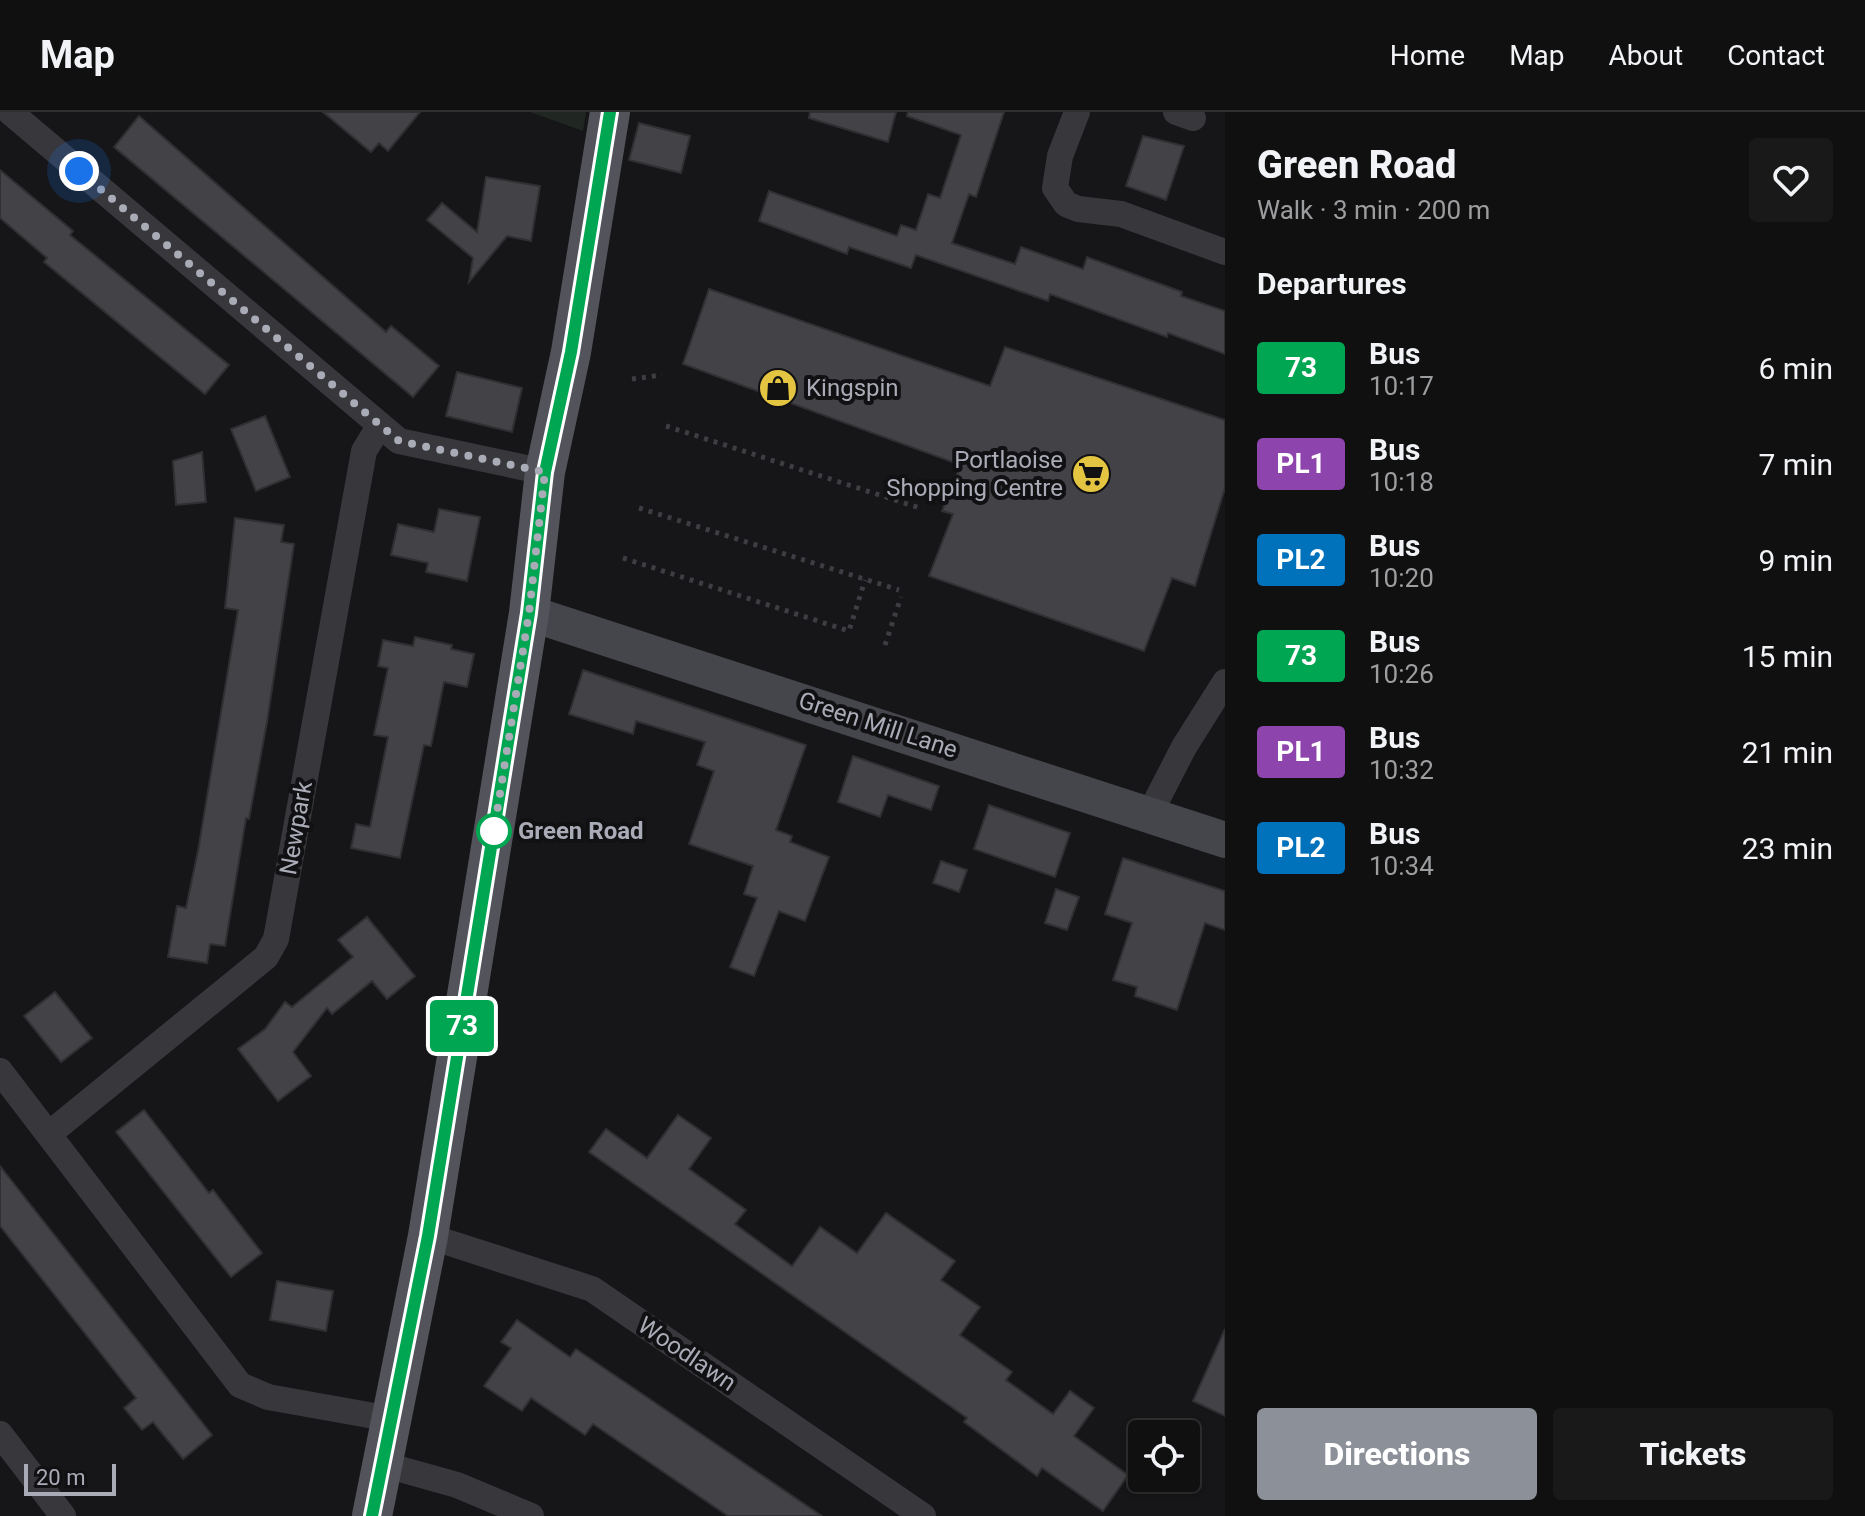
<!DOCTYPE html>
<meta charset="utf-8">
<style>
body{margin:0;font-family:Roboto,sans-serif;background:#19191a;color:#f1f3f6;height:100vh;display:flex;flex-direction:column;font-size:30px;white-space:nowrap}
*{box-sizing:border-box;margin:0}
p{font-size:26px;color:#9c9d9f}
.icon{flex:none;width:44px;height:44px;fill:none;stroke:currentColor;stroke-width:2;stroke-linecap:round;stroke-linejoin:round}
.map{position:relative;flex:1;overflow:hidden}
.side{display:flex;flex-direction:column;background:#101011;width:640px}
.side>*{flex:none}
.badge{padding:0 16px;border-radius:6px;font-size:28px;line-height:52px}
.controls{position:absolute;left:1128px;top:1308px;display:grid;gap:16px}
.controls a{display:grid;place-items:center;width:72px;height:72px;border-radius:8px;background:#101011;box-shadow:0 2px 6px #0004,0 0 0 2px #303031;font-size:40px}
.scale{position:absolute;left:24px;bottom:20px;width:92px;box-sizing:border-box;padding-left:8px;border:4px solid #a9abb6;border-top:0;font-size:22px;line-height:28px;white-space:nowrap;color:#a9abb6;-webkit-text-stroke:6px #111012;paint-order:stroke}
.you{position:absolute;width:40px;height:40px;margin:-20px;border:6px solid #fff;border-radius:50%;background:#1a73e8;box-shadow:0 0 0 12px #1a73e833}
.map>.badge{position:absolute;translate:-50% -50%;box-shadow:0 0 0 4px #fff}
h2{padding:0 32px;font-size:30px;line-height:72px}
.round{display:grid;place-items:center;flex:none;width:84px;height:84px;border-radius:8px;background:#19191a}
.headline{display:flex;align-items:center;justify-content:space-between;height:136px;padding:0 32px}
h1{font-size:38px;font-weight:800;line-height:60px}
.cta{display:flex;gap:16px;margin-top:auto;padding:16px 32px}
.cta a{flex:1;height:92px;border-radius:8px;background:#8c9099;color:#fff;font-size:32px;font-weight:800;line-height:92px;text-align:center}
.cta a+a{background:#19191a;color:#f1f3f6}
ul{padding:0;list-style:none}
li{display:flex;align-items:center;gap:24px;height:96px;padding:0 32px}
li div{flex:1}
li b{display:block;font-size:30px}
li em{font-style:normal}
li .badge{min-width:88px;font-weight:700;text-align:center}
header{display:flex;align-items:center;gap:48px;box-sizing:border-box;height:112px;padding:0 40px;background:#101011;border-bottom:2px solid #303031}
header strong{font-size:38px}
nav{display:flex;gap:44px;margin-inline-start:auto;font-size:28px}
main{display:flex;flex:1;min-height:0}
.map>svg:first-child{display:block}
</style>
<header>
<strong>Map</strong>
<nav><a>Home</a><a>Map</a><a>About</a><a>Contact</a></nav>
</header>
<main>
<div class="map">
<svg width="1225" height="1404" viewBox="0 0 1225 1404">
<rect width="100%" height="100%" fill="#161517"/>
<!-- green -->
<polygon fill="#202722" points="530,0 586,0 583,19"/>
<!-- building -->
<g fill="#434347" stroke="#303033" stroke-width="2">
<polygon points="323,0 420,0 388,39 379,31 371,40"/>
<polygon points="810,0 896,0 888,30 809,6"/>
<polygon points="908,0 1004,0 976,85 969,82 952,131 1015,152 1021,135 1083,157 1087,145 1182,180 1181,184 1225,199 1225,242 1168,221 1167,225 1050,182 1048,189 916,143 911,156 849,135 847,142 759,109 769,79 897,124 901,113 916,118 928,82 940,86 961,23 907,4"/>
<polygon points="139,4 386,220 391,214 439,254 413,285 114,35"/>
<polygon points="639,11 690,24 681,61 629,48"/>
<polygon points="1143,24 1184,34 1166,88 1126,74"/>
<polygon points="0,58 73,119 70,123 229,253 205,282 44,150 47,146 0,106"/>
<polygon points="486,65 540,74 531,129 507,124 469,170 473,146 427,108 442,91 477,120"/>
<polygon points="709,177 990,274 1005,235 1225,308 1225,376 1195,474 1172,466 1144,539 929,464 953,402 942,399 961,353 683,252"/>
<polygon points="457,260 522,276 512,320 446,304"/>
<polygon points="265,304 290,365 256,379 231,317"/>
<polygon points="202,340 206,390 176,393 173,349"/>
<polygon points="439,397 480,405 467,469 426,460 428,451 391,443 398,412 434,420"/>
<polygon points="235,406 284,413 281,430 294,432 267,610 249,707 246,706 225,834 210,832 207,851 168,845 177,794 186,796 198,739 238,498 225,496"/>
<polygon points="415,525 452,533 451,537 474,542 467,575 444,570 431,634 424,633 400,746 351,736 356,712 370,715 388,625 374,623 388,556 378,554 383,528 413,534"/>
<polygon points="583,558 806,633 776,718 792,724 790,730 829,745 805,809 779,799 754,864 730,855 757,786 744,782 753,754 689,732 714,659 697,653 705,630 636,609 633,622 569,602"/>
<polygon points="853,644 939,674 931,698 888,683 880,705 838,690"/>
<polygon points="989,693 1070,721 1055,765 974,737"/>
<polygon points="1123,746 1225,779 1225,818 1205,811 1177,898 1135,884 1137,875 1113,868 1132,811 1105,802"/>
<polygon points="941,749 967,758 959,780 933,771"/>
<polygon points="1056,777 1079,785 1067,818 1045,811"/>
<polygon points="367,805 415,864 387,887 372,869 332,902 327,896 293,940 311,964 278,989 238,937 265,917 285,890 292,895 353,845 338,828"/>
<polygon points="55,880 92,926 61,950 24,904"/>
<polygon points="144,998 209,1081 213,1078 262,1141 231,1165 116,1020"/>
<polygon points="678,1003 711,1026 689,1057 746,1098 735,1112 792,1154 820,1115 857,1141 886,1101 955,1149 941,1168 980,1195 960,1223 1012,1260 1006,1268 1053,1302 1070,1279 1094,1296 1074,1324 1128,1363 1103,1399 1042,1356 1037,1364 964,1310 967,1306 589,1040 606,1017 647,1046"/>
<polygon points="0,1054 212,1323 183,1347 153,1310 142,1318 124,1296 136,1286 0,1114"/>
<polygon points="277,1169 333,1179 326,1219 270,1208"/>
<polygon points="517,1208 570,1245 576,1237 822,1404 728,1404 593,1312 585,1323 531,1286 522,1299 484,1274 511,1236 501,1230"/>
<polygon points="1225,1217 1225,1304 1193,1289"/>
</g>
<g fill="none" stroke-linecap="round" stroke-linejoin="round">
<!-- path -->
<g stroke="#3d3e43" stroke-width="5" stroke-dasharray="4 6" stroke-linecap="butt">
<polyline points="632,267 662,263"/>
<polyline points="666,314 923,397"/>
<polyline points="639,396 899,478"/>
<polyline points="623,446 849,519 865,468"/>
<polyline points="885,533 901,485"/>
</g>
<!-- street -->
<g stroke="#37373c" stroke-width="26">
<polyline points="10,0 399,329 545,360"/>
<polyline points="1077,0 1060,44 1055,76 1066,92 1078,97 1121,102 1225,140"/>
<polyline points="1176,0 1193,6"/>
<polyline points="1149,703 1184,635 1225,570"/>
<polyline points="0,959 240,1273 268,1285 391,1307"/>
<polyline points="49,1022 266,845 276,827 364,339 380,313"/>
<polyline points="428,1124 592,1177 923,1404"/>
<polyline points="0,1322 63,1404"/>
<polyline points="382,1352 457,1373 531,1404"/>
</g>
<!-- secondary -->
<polyline stroke="#45464c" stroke-width="36" points="529,501 1225,728"/>
<!-- primary -->
<polyline stroke="#53545b" stroke-width="40" points="372,1404 428,1124 529,501 545,360 571,240 610,0"/>
</g>
<g fill="none" stroke-linecap="round" stroke-linejoin="round">
<defs>
<polyline id="line" points="372,1404 428,1124 529,501 545,360 571,240 610,0"/>
</defs>
<!-- line casing -->
<use href="#line" stroke="#fff" stroke-width="18"/>
<!-- line -->
<use href="#line" stroke="#00a651" stroke-width="12"/>
<!-- walk -->
<polyline stroke="#a9abb6" stroke-width="8" stroke-dasharray="0 14.4" points="79,59 399,329 545,360 529,501 494,719"/>
</g>
<!-- icons -->
<defs>
<symbol id="shop-disc" viewBox="-11 -11 22 22"><circle r="9.5" fill="#e3c542" stroke="#111012"/><path d="M-5-2.5h2.3a2.7 3.5 0 0 1 5.4 0H5L5.5 6h-11ZM-1.5-2.5h3a1.5 2.3 0 0 0-3 0Z" fill="#111"/></symbol>
<symbol id="supermarket-disc" viewBox="-11 -11 22 22"><circle r="9.5" fill="#e3c542" stroke="#111012"/><path d="M-6-5.5h2.5l.6 2H6L4.5 2H-2.5L-4.4-4H-6ZM-1.5 3.2a1.3 1.3 0 1 0 .1 0ZM3 3.2a1.3 1.3 0 1 0 .1 0Z" fill="#111"/></symbol>
</defs>
<g fill-rule="evenodd">
<use href="#shop-disc" x="756" y="254" width="44" height="44"/>
<use href="#supermarket-disc" x="1069" y="340" width="44" height="44"/>
</g>
<!-- markers -->
<circle fill="#fff" stroke="#00a651" stroke-width="4" cx="494" cy="719" r="16"/>
<g text-anchor="middle" dominant-baseline="central" stroke-width="8" stroke-linejoin="round" paint-order="stroke">
<!-- poi labels -->
<g font-size="24" fill="#a9abb6" stroke="#111012" text-anchor="start">
<text x="806" y="276">Kingspin</text>
<text x="1063" y="348" text-anchor="end">Portlaoise<tspan x="1063" dy="28">Shopping Centre</tspan></text>
</g>
<!-- street labels -->
<g font-size="24" fill="#a9abb6" stroke="#111012">
<text transform="translate(878 613) rotate(18)">Green Mill Lane</text>
<text transform="translate(296 716) rotate(-80)">Newpark</text>
<text transform="translate(687 1242) rotate(34)">Woodlawn</text>
</g>
<!-- stop labels -->
<g font-size="24" font-weight="bold" fill="#a9abb6" stroke="#111012" text-anchor="start">
<text x="518" y="719">Green Road</text>
</g>
</g>
</svg>
<div class="controls">
<a><svg class="icon" aria-label="locate" viewBox="0 0 24 24"><circle cx="12" cy="12" r="6"/><path d="M12 2v4M12 18v4M2 12h4M18 12h4"/></svg></a>
</div>
<div class="scale">20 m</div>
<div class="you" style="left:79px;top:59px"></div>
<b class="badge" style="left:462px;top:914px;background:#00a651;color:#fff">73</b>
</div>
<section class="side">
<div class="headline"><div><h1>Green Road</h1><p>Walk · 3 min · 200 m</p></div><a class="round"><svg class="icon" aria-label="heart" viewBox="0 0 24 24"><path d="M12 20l-8-8c-3-5 5-10 8-4 3-6 11-1 8 4z"/></svg></a></div>
<h2>Departures</h2>
<ul>
<li><span class="badge" style="background:#00a651;color:#fff">73</span><div><b>Bus</b><p>10:17</p></div><em>6 min</em></li>
<li><span class="badge" style="background:#8e44ad;color:#fff">PL1</span><div><b>Bus</b><p>10:18</p></div><em>7 min</em></li>
<li><span class="badge" style="background:#0072bc;color:#fff">PL2</span><div><b>Bus</b><p>10:20</p></div><em>9 min</em></li>
<li><span class="badge" style="background:#00a651;color:#fff">73</span><div><b>Bus</b><p>10:26</p></div><em>15 min</em></li>
<li><span class="badge" style="background:#8e44ad;color:#fff">PL1</span><div><b>Bus</b><p>10:32</p></div><em>21 min</em></li>
<li><span class="badge" style="background:#0072bc;color:#fff">PL2</span><div><b>Bus</b><p>10:34</p></div><em>23 min</em></li>
</ul>
<div class="cta"><a>Directions</a><a>Tickets</a></div>
</section>
</main>
